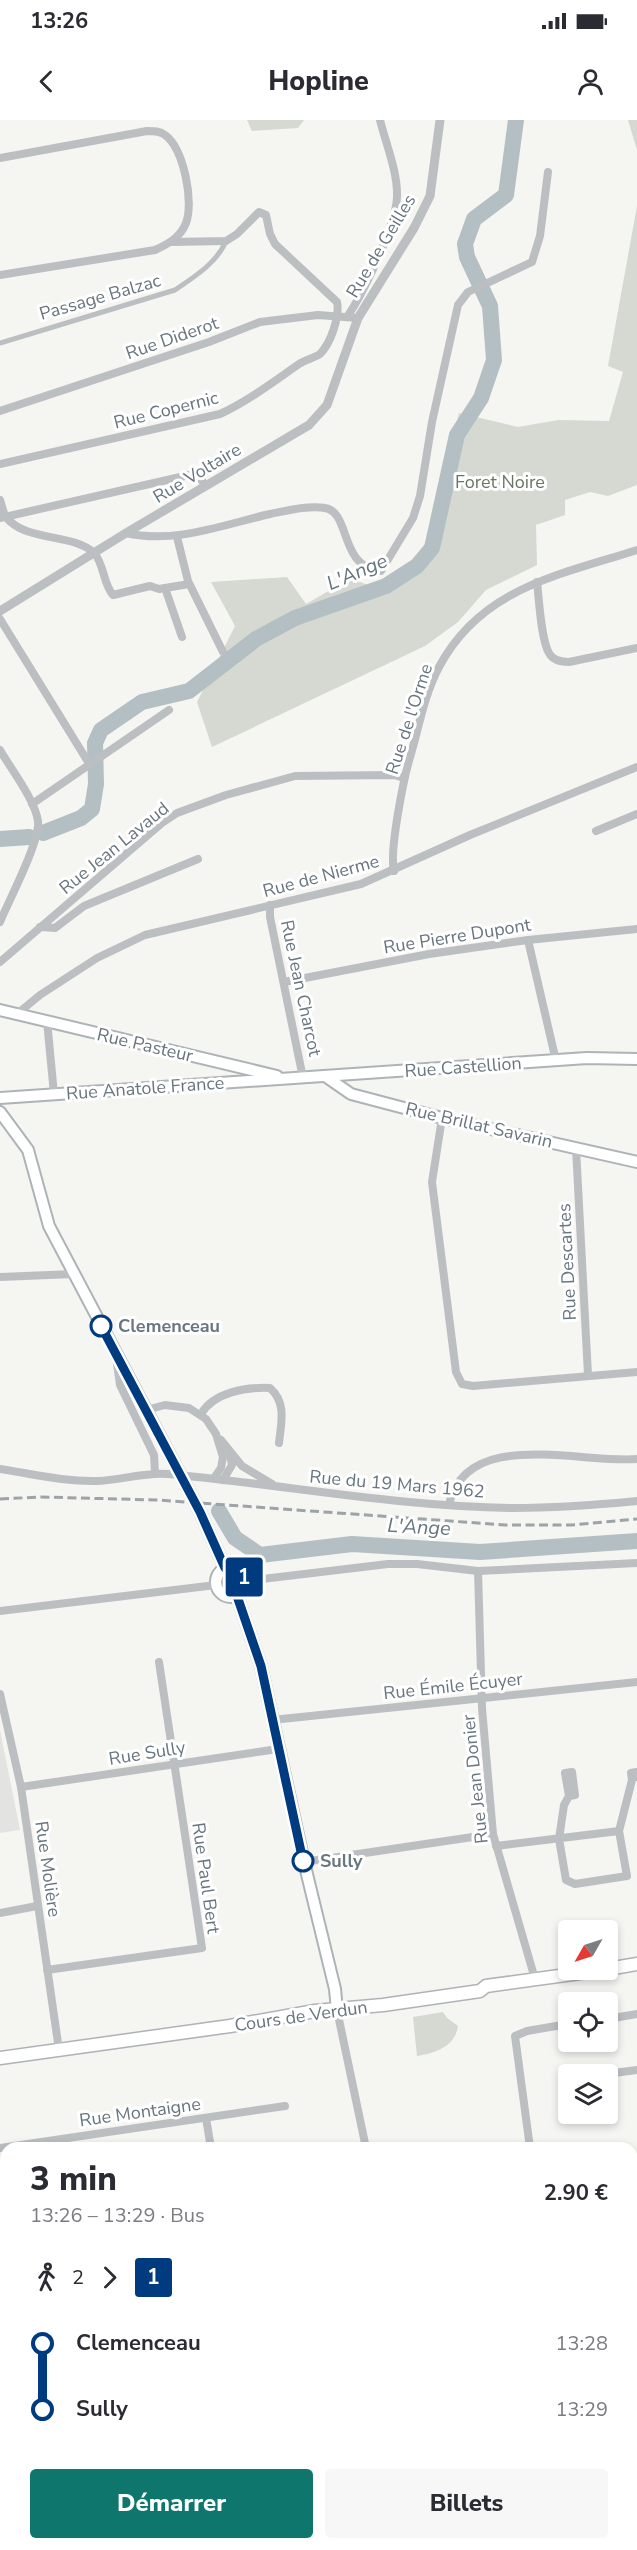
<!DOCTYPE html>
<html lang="fr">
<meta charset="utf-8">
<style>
body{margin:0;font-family:"Nunito Sans",sans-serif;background:#f7f7f7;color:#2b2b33;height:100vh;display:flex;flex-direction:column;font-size:22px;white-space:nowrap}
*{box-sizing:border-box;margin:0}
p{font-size:20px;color:#7c7c81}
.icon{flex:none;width:33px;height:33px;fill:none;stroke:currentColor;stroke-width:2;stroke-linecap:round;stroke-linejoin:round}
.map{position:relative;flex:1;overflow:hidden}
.sheet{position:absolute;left:0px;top:2022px;width:638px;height:408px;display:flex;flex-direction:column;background:#fff;border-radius:18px 18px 0 0;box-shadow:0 3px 9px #0003}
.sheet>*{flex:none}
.badge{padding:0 12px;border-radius:4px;font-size:21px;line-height:39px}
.needle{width:39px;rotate:231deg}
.tools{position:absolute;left:558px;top:1800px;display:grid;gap:12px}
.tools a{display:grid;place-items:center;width:60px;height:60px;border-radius:6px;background:#fff;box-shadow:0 3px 9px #0003;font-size:30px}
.map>.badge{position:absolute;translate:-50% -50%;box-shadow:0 0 0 3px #fff}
.legs{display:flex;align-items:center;gap:9px;height:66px;padding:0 30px;font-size:20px}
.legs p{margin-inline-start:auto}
.head{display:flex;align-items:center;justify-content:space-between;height:102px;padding:0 30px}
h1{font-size:33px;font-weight:800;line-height:45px}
.action{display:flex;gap:12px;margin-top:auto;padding:12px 30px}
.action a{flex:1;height:69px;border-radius:6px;background:#0f766e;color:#fff;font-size:24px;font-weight:800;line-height:69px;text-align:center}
.action a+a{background:#f7f7f7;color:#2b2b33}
ul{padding:0 30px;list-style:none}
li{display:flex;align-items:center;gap:21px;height:66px;font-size:22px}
li i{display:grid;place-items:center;width:9px;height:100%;margin:0 8px;background:currentColor}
li i::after{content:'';width:15px;height:15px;margin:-8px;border:4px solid;border-radius:50%;background:#fff}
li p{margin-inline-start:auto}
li:first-child i{background:linear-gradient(#0000 50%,currentColor 0)}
li:last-child i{background:linear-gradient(currentColor 50%,#0000 0)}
.status{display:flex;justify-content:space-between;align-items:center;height:42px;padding:0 30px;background:#fff;direction:ltr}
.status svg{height:16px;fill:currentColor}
header{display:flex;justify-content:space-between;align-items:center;height:78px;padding:0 30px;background:#fff;font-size:27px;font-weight:800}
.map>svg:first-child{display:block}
</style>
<div class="status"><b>13:26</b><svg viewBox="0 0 49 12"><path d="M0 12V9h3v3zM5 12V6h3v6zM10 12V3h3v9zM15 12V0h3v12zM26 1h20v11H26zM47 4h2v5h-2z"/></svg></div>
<header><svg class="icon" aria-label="back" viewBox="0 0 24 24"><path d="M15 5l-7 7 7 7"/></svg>Hopline<svg class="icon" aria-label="person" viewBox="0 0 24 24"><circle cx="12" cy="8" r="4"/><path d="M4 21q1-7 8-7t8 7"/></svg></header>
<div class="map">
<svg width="637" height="2430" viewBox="0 0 637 2430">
<rect width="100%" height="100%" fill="#f5f5f2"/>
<!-- built -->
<polygon fill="#e3e4e2" points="0,1610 20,1710 0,1713"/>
<!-- green -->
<g fill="#d5d9d2">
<polygon points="247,0 304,0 298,8 252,11"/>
<polygon points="628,0 637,0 637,30"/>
<polygon points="637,86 637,365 608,376 590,372 565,380 565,395 536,405 537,445 486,470 458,502 425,526 212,627 197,582 235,506 211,462 287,457 306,484 351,458 370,466 409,448 428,422 459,293 518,307 558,300 609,301 623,252 608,246"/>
<circle cx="231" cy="1463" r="8"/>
<path d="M443,1892l4,6 11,8c-3,21 -23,27 -41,30l-4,-39z"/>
<polygon points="632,2173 637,2173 637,2288 632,2290"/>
</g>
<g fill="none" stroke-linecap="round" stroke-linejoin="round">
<!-- river -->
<g stroke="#b3bfc2" stroke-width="16">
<polyline points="43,713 81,698 92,689 96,664 95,623 101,610 142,582 189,571 256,519 295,498 386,466 417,446 432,428 457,315 481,278 494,240 490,186 467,137 465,124 474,99 506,75 516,0"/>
<polyline points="0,719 29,717"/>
<polyline points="219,1391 235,1418 260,1435 352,1424 480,1432 637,1421"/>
<polyline points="632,2290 637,2288"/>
<polyline points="0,2322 6,2323"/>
</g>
<defs>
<g id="secondary">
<polyline points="0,890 277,956"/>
<polyline points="325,956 351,974 442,998 637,1042"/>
<polyline points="0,978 587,938 637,939"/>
<polyline points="0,992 28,1030 49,1106 200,1392 225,1448"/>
<circle cx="231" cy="1462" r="15"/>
<polyline points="237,1476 261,1546 304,1742 335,1869 337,1890"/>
<polyline points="632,2390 637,2389"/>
<polyline points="459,2430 484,2424"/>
</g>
<g id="primary">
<polyline points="608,1849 637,1844"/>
<polyline points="0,1938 230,1906 315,1891 383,1885 480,1871 486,1866 602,1850"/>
</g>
</defs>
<!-- secondary casing -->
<use href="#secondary" stroke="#adb3b6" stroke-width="14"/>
<!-- primary casing -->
<use href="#primary" stroke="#afb3b6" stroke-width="15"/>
<!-- pedestrian -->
<path stroke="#bbbfc2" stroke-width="5" d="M0,223l175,-53c19,-13 42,-27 51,-49"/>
<!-- minor -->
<g stroke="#bbbfc2" stroke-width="8">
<path d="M0,38l147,-27c7,0 13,0 18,4 19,14 29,67 21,88 -6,15 -18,21 -31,27l-155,25"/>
<path d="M347,197c16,-23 49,-92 50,-120 1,-24 -11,-53 -17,-77"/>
<polyline points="0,291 209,222 260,202 318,195 358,198"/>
<path d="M0,344l220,-50c28,-13 53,-32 79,-50 6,-4 15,-6 21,-10 11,-11 20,-38 17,-52l-62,-58 -5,-10 -4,-19 -7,-3 -22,22 -11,7 -55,1"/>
<path d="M0,380c2,5 3,13 6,17 19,25 68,16 88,36 10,10 9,31 19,42l37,-9 9,3 30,-5"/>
<polyline points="0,398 189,355 200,358 206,366"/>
<path d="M126,413c49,11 96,-8 144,-19 16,-3 38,-9 55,-6 26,4 14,60 56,63l32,-53 7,-22 12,-74 26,-117 10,-13 64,-30 8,-26 8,-64"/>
<polyline points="177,417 188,461 223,532"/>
<path d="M537,462c2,17 4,58 12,71 4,8 12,9 20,9l68,-14"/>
<polyline points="165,468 182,517"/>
<polyline points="0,499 90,645"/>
<path d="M0,630c11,19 35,50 38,71 2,21 -29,79 -38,101"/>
<polyline points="32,684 169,590"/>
<polyline points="596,711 637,694"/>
<path d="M394,751c-5,-20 10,-95 17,-117 8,-28 14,-61 28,-87 42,-79 120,-92 198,-117"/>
<polyline points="270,785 270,797 303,958"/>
<polyline points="40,807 55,808 84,786 198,739"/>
<polyline points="528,820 556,941"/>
<polyline points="0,842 162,703 177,693 226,675 295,656 394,655 404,658"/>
<polyline points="284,862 429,834 528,820 637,809"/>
<polyline points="17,894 40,875 97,838 145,815 361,764 470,715 637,647"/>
<polyline points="47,901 54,974"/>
<polyline points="442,998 432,1062 456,1252 462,1264 473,1266 637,1252"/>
<polyline points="576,1028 588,1255"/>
<polyline points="0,1157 74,1154"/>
<polyline points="116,1237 120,1265 154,1335 155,1353"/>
<polyline points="146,1290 165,1285 189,1288 206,1299 216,1314 223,1337 221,1348 214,1358"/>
<path d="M201,1294c13,-22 45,-27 69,-26 17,15 11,35 9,55"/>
<polyline points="221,1320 242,1346 272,1364"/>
<path d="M0,1349c33,5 64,13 98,12 23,-1 48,-9 70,-7"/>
<path d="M197,1357c105,11 212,30 317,31 41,0 82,-3 123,-7"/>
<polyline points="223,1360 232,1345 230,1334"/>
<path d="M449,1384c18,-77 133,-40 188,-45"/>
<polyline points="478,1451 482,1588 493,1714 535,1859"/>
<polyline points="245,1461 388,1444 417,1444 478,1451 637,1443"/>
<polyline points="0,1491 216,1465"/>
<polyline points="0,1574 21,1667 59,1930"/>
<polyline points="272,1600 637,1562"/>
<polyline points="21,1667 278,1629"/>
<polyline points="619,1711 632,1660 631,1653 636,1652 637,1657"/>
<polyline points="496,1726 619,1711 627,1756 575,1764 566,1760 559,1719 564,1685 569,1676 565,1653 572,1652 575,1675 569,1676"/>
<polyline points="304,1742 493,1714"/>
<polyline points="0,1793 37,1786"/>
<polyline points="47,1850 202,1828 159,1542"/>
<polyline points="337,1890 366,2028"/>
<polyline points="608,1899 637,1894"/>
<polyline points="606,1954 637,1950"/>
<polyline points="206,1998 211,2028"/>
<polyline points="0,2028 285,1986"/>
<polyline points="530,2028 515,1916 527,1911 568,1904"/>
<polyline points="0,2091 6,2134"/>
<polyline points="0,2140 6,2139"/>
<polyline points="632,2173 637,2173"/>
<polyline points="0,2292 6,2306"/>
<polyline points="0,2392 6,2391"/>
<polyline points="40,2424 41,2430"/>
<polyline points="450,2424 452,2430"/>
</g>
<!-- tertiary -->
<polyline stroke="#bbbfc2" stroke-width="9" points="0,491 126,413 309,305 327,285 358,198 414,108 430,76 440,0"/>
<!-- secondary -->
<use href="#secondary" stroke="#fff" stroke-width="10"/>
<!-- primary -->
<use href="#primary" stroke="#fff" stroke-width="12"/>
<!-- rail -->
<polyline stroke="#9da3a7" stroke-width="3" stroke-dasharray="9 4.5" stroke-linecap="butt" points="0,1379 40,1377 158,1380 505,1405 571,1405 637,1399"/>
<!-- minor-bridge -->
<polyline stroke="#bbbfc2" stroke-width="8" points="168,1354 197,1357"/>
</g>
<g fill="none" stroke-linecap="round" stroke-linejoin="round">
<defs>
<polyline id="line-1" points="101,1206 200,1392 225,1448 236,1448 244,1455 245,1467 237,1476 261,1546 303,1741"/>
</defs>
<!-- line-1 casing -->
<use href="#line-1" stroke="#fff" stroke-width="14"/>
<!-- line-1 -->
<use href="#line-1" stroke="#003b80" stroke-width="9"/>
</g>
<!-- markers -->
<g fill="#fff" stroke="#003b80" stroke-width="3">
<circle cx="101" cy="1206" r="10"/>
<circle cx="303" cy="1741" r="10"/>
</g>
<g text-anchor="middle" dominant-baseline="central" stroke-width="6" stroke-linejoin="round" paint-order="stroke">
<!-- street labels -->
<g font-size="18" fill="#68767f" stroke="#fff">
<text transform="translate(381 126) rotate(-59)">Rue de Geilles</text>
<text transform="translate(100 177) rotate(-16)">Passage Balzac</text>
<text transform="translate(172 218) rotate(-19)">Rue Diderot</text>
<text transform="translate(166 290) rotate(-14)">Rue Copernic</text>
<text transform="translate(197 353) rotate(-31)">Rue Voltaire</text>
<text transform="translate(409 599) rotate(-72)">Rue de l'Orme</text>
<text transform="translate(114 728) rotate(-39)">Rue Jean Lavaud</text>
<text transform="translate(321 756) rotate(-15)">Rue de Nierme</text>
<text transform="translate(457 816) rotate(-9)">Rue Pierre Dupont</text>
<text transform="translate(301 868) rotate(78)">Rue Jean Charcot</text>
<text transform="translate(145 925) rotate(13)">Rue Pasteur</text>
<text transform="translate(463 947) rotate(-4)">Rue Castellion</text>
<text transform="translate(145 968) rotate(-4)">Rue Anatole France</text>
<text transform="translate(479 1005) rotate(13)">Rue Brillat Savarin</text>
<text transform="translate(567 1142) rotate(-93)">Rue Descartes</text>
<text transform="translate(397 1364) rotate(5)">Rue du 19 Mars 1962</text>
<text transform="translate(453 1566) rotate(-6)">Rue Émile Écuyer</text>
<text transform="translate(147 1633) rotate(-9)">Rue Sully</text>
<text transform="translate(475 1659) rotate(-96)">Rue Jean Donier</text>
<text transform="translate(48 1749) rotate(82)">Rue Molière</text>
<text transform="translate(206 1758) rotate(82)">Rue Paul Bert</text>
<text transform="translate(301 1896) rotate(-8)">Cours de Verdun</text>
<text transform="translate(140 1992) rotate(-8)">Rue Montaigne</text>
</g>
<!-- park labels -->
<g font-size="18" fill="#6a7766" stroke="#fff">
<text x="500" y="362">Foret Noire</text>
</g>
<!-- stop labels -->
<g font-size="18" font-weight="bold" fill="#68767f" stroke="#fff" text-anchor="start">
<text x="118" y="1206">Clemenceau</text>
<text x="320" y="1741">Sully</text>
</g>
<!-- water labels -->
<g font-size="20" font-style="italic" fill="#63777c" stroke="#fff">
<text transform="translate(357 452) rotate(-23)">L'Ange</text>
<text transform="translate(419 1407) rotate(3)">L'Ange</text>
</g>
</g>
</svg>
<div class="tools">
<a><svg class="needle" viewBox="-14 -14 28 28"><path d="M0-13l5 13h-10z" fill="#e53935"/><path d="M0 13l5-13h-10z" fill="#7c7c81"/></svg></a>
<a><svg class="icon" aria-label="locate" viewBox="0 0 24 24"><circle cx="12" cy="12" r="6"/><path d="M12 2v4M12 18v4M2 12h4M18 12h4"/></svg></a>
<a><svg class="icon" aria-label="layers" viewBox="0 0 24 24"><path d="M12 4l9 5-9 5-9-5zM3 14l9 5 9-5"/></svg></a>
</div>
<b class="badge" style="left:244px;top:1457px;background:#003b80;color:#fff">1</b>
<section class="sheet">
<div class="head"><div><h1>3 min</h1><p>13:26 – 13:29 · Bus</p></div><b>2.90 €</b></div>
<div class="legs"><svg class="icon" aria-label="walk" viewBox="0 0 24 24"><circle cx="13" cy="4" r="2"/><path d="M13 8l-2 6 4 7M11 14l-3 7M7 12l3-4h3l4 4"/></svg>2<svg class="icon" aria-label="forward" viewBox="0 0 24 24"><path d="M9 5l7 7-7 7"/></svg><b class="badge" style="background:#003b80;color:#fff">1</b></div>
<ul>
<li><i style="color:#003b80"></i><b>Clemenceau</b><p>13:28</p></li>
<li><i style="color:#003b80"></i><b>Sully</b><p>13:29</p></li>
</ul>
<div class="action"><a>Démarrer</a><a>Billets</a></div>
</section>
</div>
